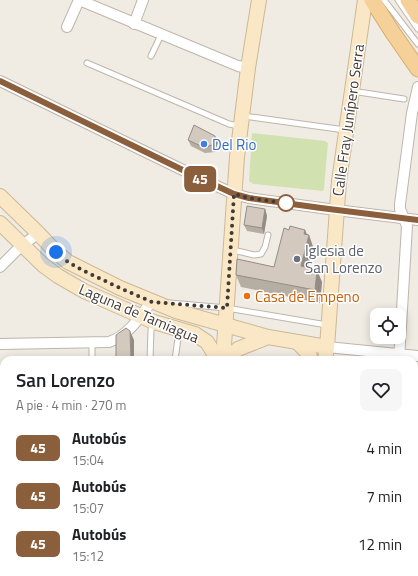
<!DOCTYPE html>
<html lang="es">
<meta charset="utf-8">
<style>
body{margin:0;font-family:"Titillium Web",sans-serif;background:#f6f6f6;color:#202124;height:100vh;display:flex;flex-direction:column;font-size:15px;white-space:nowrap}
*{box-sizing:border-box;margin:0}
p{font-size:13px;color:#757577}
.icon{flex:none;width:22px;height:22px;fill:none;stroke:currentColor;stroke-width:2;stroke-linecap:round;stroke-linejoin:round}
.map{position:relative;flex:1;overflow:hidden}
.drawer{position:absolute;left:0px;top:356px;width:418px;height:220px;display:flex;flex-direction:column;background:#fff;border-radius:12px 12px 0 0;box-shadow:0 2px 10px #0003}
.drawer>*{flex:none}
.badge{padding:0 8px;border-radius:6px;font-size:14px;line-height:26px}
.controls{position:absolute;left:370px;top:308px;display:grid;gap:8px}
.controls a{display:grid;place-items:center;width:36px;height:36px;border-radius:8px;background:#fff;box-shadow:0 2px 10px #0003;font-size:20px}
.you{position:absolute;width:20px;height:20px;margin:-10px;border:3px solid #fff;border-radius:50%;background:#1a73e8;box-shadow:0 0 0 6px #1a73e833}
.map>.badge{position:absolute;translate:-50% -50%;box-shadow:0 0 0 2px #fff}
.round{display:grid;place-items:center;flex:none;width:42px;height:42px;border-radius:8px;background:#f6f6f6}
.summary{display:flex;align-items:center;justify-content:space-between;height:68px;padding:0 16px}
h1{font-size:19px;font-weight:600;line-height:30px}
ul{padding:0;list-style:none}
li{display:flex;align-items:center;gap:12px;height:48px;padding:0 16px}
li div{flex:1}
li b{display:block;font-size:15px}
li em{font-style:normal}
li .badge{min-width:44px;font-weight:700;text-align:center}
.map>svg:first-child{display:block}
</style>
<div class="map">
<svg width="418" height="576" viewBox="0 0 418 576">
<rect width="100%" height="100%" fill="#f0ece4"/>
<!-- industrial -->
<g fill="#e2ddd9">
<polygon points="0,451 4,451 4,572 199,572 199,576 0,576"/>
<polygon points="414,458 418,458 418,576 357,576 358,572 414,572"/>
</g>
<!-- green -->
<g fill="#d1e2b0">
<polygon points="252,133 325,141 328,143 324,189 323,191 253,184 249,181"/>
<polygon points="224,572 251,572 249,576 223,576"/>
</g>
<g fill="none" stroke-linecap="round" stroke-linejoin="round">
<defs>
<g id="service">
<polyline points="384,0 418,44"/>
<polyline points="398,0 418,29"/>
<polyline points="151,56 161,35"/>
<polyline points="87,63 229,124 239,126"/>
<polyline points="352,91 404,99"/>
<polyline points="244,116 345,130"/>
<polyline points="233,250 254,255 261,254 265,247 268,235"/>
<polyline points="170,303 227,308 327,325"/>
<polyline points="92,343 92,360"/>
<polyline points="150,360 151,330 153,323"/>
<polyline points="175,360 179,331"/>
<polyline points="319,572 319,576"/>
<polyline points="373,572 374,576"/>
<polyline points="401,572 401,576"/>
<polyline points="285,576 286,572"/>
</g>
<g id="minor">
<polyline points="79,0 238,66 248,68"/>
<polyline points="134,24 143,0"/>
<polyline points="67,27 79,0"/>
<polyline points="0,81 193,175 234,194 249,198 336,210 418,220"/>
<polyline points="0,267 16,251 38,233"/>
<path d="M0,344l109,-2c19,-6 31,-25 42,-40"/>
<polyline points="327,347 418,356"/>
<polyline points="399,360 407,226 400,209 400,204 412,113 418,87"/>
<polyline points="414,443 418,443"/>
</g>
<polyline id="tertiary" points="0,443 4,443"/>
<g id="secondary">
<polyline points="0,196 38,233 56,252 68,262 120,288 176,311 268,337 327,347"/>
<polyline points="0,223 43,265 58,276 84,291 154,322 195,334 207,342 218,360"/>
<polyline points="297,342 309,354 311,360"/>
<polyline points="223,360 237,157 248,68 259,0"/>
<polyline points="225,360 238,349 268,337"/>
<polyline points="325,360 327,347 339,181 365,0"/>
</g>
<g id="primary">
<polyline points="372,0 393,33 418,69"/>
<polyline points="408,0 418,16"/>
<polyline points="212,576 212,572"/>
<polyline points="260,576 261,572"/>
</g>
</defs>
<!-- service casing -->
<use href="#service" stroke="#beb5ab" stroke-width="7"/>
<!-- minor casing -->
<use href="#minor" stroke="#beb5ab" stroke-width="12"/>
<!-- tertiary casing -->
<use href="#tertiary" stroke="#beb5ab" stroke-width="14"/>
<!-- secondary casing -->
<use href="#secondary" stroke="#ccb997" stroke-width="16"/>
<!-- primary casing -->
<use href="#primary" stroke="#d8ac6b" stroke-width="17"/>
<!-- service -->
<use href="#service" stroke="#fff" stroke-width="5"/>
<!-- minor -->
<use href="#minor" stroke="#fff" stroke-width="10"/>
<!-- tertiary -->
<use href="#tertiary" stroke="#fff" stroke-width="12"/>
<!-- secondary -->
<use href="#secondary" stroke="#f9e7c6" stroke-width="14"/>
<!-- primary -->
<use href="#primary" stroke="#f5d199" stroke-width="15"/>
</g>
<!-- wall -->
<g fill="#b6ada3">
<polygon points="188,140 218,142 215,152 205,153 191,146"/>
<polygon points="265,209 267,216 264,234 247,231 244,225"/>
<polygon points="289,230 305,230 307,235 309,235 313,247 308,268 322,282 320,303 241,287 236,275 274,267"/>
</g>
<!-- shaded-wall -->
<g fill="#948d85">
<polygon points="215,136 218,142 215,152 213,145"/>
<polygon points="265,209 267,216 264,234 262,228"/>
<polygon points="305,230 308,237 309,235 313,247 306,278 301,266 304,234"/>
<polygon points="317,270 322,282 320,303 315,290"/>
<polygon points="130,331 134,340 134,360 131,360"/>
<polygon points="137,572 140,572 140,576 136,576"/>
<polygon points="353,572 358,572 357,576 353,576"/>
</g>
<!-- building -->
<g fill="#d4c9be" stroke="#948d85">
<polygon points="194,125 215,136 213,145 203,147 188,140"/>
<polygon points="247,206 265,209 262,228 244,225"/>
<polygon points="290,226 305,230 304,234 309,235 301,266 317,270 315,290 236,275 237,259 274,267 284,228 289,230"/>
<polygon points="126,328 130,331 131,360 116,360 116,335"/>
<polygon points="0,548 4,548 4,572 137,572 136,576 0,576"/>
<polygon points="330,572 353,572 353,576 329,576"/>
</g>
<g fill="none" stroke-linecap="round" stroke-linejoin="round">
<defs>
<polyline id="line" points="0,81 193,175 234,194 249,198 321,208 418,220"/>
</defs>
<!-- line casing -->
<use href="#line" stroke="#fff" stroke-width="9"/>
<!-- line -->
<use href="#line" stroke="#8b5e3c" stroke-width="6"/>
<!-- walk -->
<polyline stroke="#423b35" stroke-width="4" stroke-dasharray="0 7.2" points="56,252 68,262 84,271 120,288 152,302 227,308 234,194 249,198 292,204 286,203"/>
</g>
<!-- markers -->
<circle fill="#3f7fe0" stroke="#fff" stroke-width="1.5" cx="204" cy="144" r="4"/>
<circle fill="#fff" stroke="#8b5e3c" stroke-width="2" cx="286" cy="203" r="8"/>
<circle fill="#6b7280" stroke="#fff" stroke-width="1.5" cx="297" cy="259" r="4"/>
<circle fill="#e8710a" stroke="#fff" stroke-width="1.5" cx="247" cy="296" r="4"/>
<g text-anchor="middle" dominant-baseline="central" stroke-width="3" stroke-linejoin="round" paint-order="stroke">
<!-- street labels -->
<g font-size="15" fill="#423b35" stroke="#fff">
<text transform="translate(348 120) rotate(-82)">Calle Fray Junípero Serra</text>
<text transform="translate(139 313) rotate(23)">Laguna de Tamiagua</text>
</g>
<!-- shop labels -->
<g font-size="15" fill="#366cbe" stroke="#fff" text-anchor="start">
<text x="212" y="144">Del Rio</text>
</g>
<!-- worship labels -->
<g font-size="15" fill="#5b616d" stroke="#fff" text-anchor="start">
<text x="305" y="250">Iglesia de<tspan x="305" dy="17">San Lorenzo</tspan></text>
</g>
<!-- food labels -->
<g font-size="15" fill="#c56008" stroke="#fff" text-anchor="start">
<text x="255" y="296">Casa de Empeno</text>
</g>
</g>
</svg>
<div class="controls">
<a><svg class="icon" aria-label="locate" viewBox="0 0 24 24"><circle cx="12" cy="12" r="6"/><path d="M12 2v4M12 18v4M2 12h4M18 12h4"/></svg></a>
</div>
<div class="you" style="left:56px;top:252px"></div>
<b class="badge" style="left:200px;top:179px;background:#8b5e3c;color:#fff">45</b>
<section class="drawer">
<div class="summary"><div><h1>San Lorenzo</h1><p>A pie · 4 min · 270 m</p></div><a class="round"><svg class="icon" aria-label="heart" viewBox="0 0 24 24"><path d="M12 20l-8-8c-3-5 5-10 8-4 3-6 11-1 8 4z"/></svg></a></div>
<ul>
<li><span class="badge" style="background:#8b5e3c;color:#fff">45</span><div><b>Autobús</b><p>15:04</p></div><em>4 min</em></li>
<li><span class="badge" style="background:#8b5e3c;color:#fff">45</span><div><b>Autobús</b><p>15:07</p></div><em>7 min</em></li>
<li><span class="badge" style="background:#8b5e3c;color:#fff">45</span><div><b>Autobús</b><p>15:12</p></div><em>12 min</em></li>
</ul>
</section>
</div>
